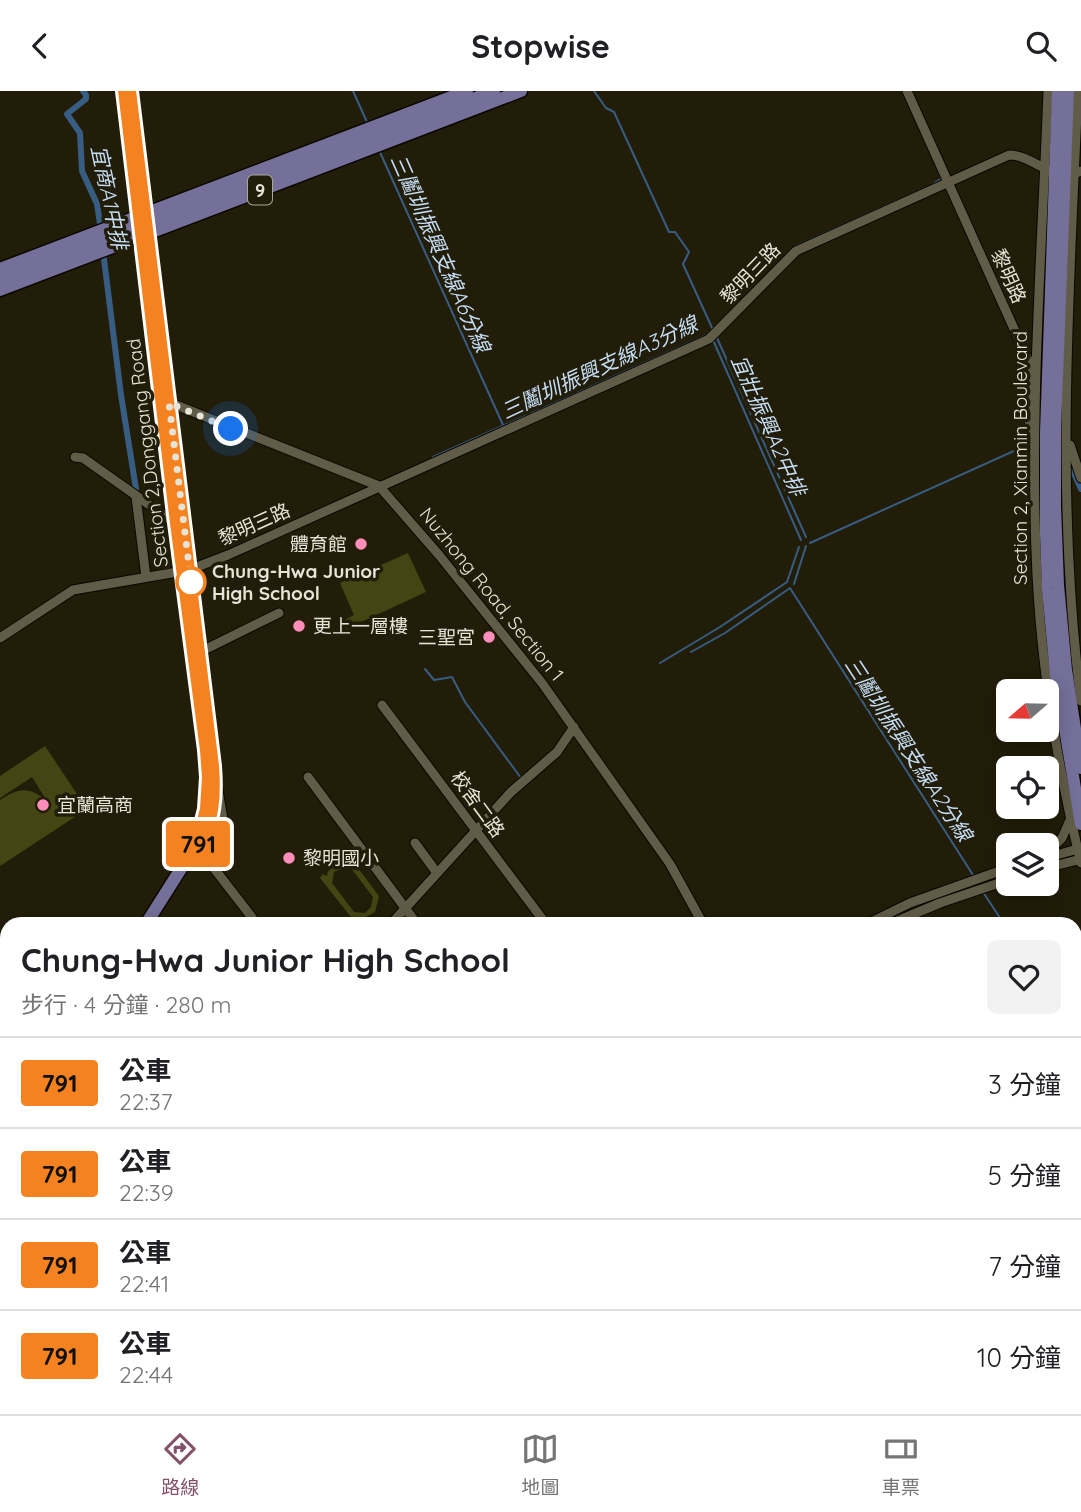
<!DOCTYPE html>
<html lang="zh-TW">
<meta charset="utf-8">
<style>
body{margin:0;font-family:Quicksand,"Noto Sans TC",sans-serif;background:#f2f2f2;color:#202124;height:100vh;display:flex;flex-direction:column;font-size:26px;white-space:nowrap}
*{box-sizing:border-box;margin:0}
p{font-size:23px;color:#757577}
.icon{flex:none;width:38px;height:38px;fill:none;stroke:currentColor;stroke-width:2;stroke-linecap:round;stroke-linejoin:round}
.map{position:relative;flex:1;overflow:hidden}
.details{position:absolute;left:0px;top:826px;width:1082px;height:497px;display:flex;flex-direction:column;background:#fff;border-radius:21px 21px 0 0;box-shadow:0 4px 18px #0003}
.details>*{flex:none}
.badge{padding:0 14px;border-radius:5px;font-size:24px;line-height:46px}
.needle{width:46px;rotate:250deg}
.tools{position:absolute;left:996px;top:588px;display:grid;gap:14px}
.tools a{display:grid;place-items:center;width:63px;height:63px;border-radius:10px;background:#fff;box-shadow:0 4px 18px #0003;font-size:35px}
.you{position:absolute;width:35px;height:35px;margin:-18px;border:5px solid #fff;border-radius:50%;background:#1a73e8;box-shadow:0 0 0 10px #1a73e833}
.map>.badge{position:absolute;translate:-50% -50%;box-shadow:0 0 0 4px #fff}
.round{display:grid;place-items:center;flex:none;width:74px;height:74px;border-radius:10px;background:#f2f2f2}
.head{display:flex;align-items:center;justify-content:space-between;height:119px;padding:0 21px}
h1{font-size:33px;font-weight:700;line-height:52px}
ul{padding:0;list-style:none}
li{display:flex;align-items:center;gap:21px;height:91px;padding:0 21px;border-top:2px solid #e0e0e0}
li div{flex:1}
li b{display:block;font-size:26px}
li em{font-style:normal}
li .badge{min-width:77px;font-weight:700;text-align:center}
header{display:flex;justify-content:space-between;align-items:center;height:91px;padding:0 21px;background:#fff;font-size:32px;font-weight:700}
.menu{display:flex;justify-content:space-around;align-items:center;height:98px;border-top:2px solid #e0e0e0;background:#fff;font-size:19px;color:#757577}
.menu a{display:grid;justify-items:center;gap:4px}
.menu .selected{color:#845268}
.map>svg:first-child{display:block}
</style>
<header><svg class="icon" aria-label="back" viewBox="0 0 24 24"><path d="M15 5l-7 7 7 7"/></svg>Stopwise<svg class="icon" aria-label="search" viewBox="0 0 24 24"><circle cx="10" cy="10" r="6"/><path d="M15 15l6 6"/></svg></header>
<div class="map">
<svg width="1081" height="1323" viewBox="0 0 1081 1323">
<rect width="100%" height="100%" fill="#211d09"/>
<!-- green -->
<g fill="#434613" fill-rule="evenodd">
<polygon points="408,462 426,501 346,538 342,530 354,524 340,492"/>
<path d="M45,655l42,63 -87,57v-66c20,-13 30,-13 47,1l-15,-24 -32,21v-22z"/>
<path d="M344,770l10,2 25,33 -4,16 -13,7 -11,-2 -31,-39 3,-4 4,2c1,-9 8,-13 17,-15zM345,776l6,1 22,29 -2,10 -6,6 -11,-1 -22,-29 2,-11z"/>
</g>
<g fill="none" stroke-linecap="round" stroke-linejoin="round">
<!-- stream -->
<g stroke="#385d83" stroke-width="2">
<polyline points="353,0 367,31"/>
<polyline points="594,0 606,17 614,21 669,141 675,141 689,161 683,173 713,239"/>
<polyline points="379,59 503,334"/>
<polyline points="796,155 930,95 942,87"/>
<polyline points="717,247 806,446"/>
<polyline points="713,249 801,449"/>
<polyline points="433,366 709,243"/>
<polyline points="810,452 1027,354"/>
<polyline points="794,493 806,455"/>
<polyline points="691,561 725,542 790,497 973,784"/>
<polyline points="660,572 720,536 787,491 799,456"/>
<polyline points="425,578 434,589 452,586 465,611 521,687"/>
<polyline points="983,801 1004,833"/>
<polyline points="1074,943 1081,953"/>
<polyline points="0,1244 7,1224"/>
</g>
<!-- canal -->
<g stroke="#385d83" stroke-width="6">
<polyline points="83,0 86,4 86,8 67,23 80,42 82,80 97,113 101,139"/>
<polyline points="103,160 121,304 136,398"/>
<polyline points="1073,380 1081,398"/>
<polyline points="1074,974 1081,970"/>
</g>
<defs>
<g id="minor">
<polyline points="907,0 1028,269 1027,324 1033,342"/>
<path d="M1048,0c-6,161 -19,323 -11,484 5,97 21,194 44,288"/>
<path d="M1078,0c-9,203 -23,407 3,610"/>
<polyline points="166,310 379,395 439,464 542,592 670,773 703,833"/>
<polyline points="1070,354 1081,387"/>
<polyline points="75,366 83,367 175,432 179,431"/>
<polyline points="136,406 146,486"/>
<path d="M0,547l73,-48 116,-20 39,-15 481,-216 87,-88 213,-96c25,0 44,29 72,16"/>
<polyline points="200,561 279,522"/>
<polyline points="382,614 546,833"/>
<polyline points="308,686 417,833"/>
<polyline points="218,699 226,746"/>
<polyline points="415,752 437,782"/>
<polyline points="196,754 257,833"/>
<polyline points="1046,763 1062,747 1070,729"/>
<polyline points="1046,767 1081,757"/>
<polyline points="1046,777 1081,768"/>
<polyline points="391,833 511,701 557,661 574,636"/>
<polyline points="867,833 910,812 1008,777"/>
<polyline points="890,833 940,812 1008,789"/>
<polyline points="0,1047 7,1052"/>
<polyline points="1074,1084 1081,1078"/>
<polyline points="1074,1100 1081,1108"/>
<polyline points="0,1288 7,1288"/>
<polyline points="627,1316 630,1323"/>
<polyline points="1020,1316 1026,1323"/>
<polyline points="815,1323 826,1316"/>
</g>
<g id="major">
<path d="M131,0l84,689c-1,23 -2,49 -19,65l-50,79"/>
<polyline points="1058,0 1046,342 1046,443 1048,498 1056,584 1081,733"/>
<polyline points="1068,0 1055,338 1055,415 1058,494 1066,579 1081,677"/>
<polyline points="0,178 467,0"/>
<polyline points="0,189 494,0"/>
<polyline points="0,199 521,0"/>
<polyline points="159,296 189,538"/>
<polyline points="0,955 7,960"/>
<polyline points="0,1068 7,1057"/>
</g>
</defs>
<!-- minor casing -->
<use href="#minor" stroke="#0b0700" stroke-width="11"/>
<!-- major casing -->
<use href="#major" stroke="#0b0700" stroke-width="15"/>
<!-- minor -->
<use href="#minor" stroke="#615c47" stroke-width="9"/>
<!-- major -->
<use href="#major" stroke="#75709a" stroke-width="12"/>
<!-- rail -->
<g stroke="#b2afa1" stroke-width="2" stroke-dasharray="9 9" stroke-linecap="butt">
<polyline points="1074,1057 1081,1050"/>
<polyline points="769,1323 783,1316"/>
</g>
</g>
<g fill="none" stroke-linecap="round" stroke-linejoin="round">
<defs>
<path id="line" d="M123,0l52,432 30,227 2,27 -2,32 -9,36c20,-19 20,-53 18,-79l-83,-675"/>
</defs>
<!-- line casing -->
<use href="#line" stroke="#fff" stroke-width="16"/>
<!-- line -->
<use href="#line" stroke="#f58220" stroke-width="10"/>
<!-- walk -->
<polyline stroke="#e6e3d7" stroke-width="7" stroke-dasharray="0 12.6" points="191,491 169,312 231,338"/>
</g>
<!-- markers -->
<g fill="#ff8eba" stroke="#211d09" stroke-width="2.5">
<circle cx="361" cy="453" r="7"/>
<circle cx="299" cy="535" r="7"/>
<circle cx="489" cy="546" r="7"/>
<circle cx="43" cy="714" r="7"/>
<circle cx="289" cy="767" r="7"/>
</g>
<circle fill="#fff" stroke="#f58220" stroke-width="3.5" cx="191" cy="491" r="14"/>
<g text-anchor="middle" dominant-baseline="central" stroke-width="7" stroke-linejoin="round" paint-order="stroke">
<!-- shield labels -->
<rect fill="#211d09" stroke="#aba899" stroke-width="2" x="248" y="84.5" width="24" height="29" rx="5"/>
<g font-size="18" font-weight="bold" fill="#e6e3d7">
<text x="260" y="99">9</text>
</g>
<!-- street labels -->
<g font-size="19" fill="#e6e3d7" stroke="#211d09">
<text transform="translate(750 182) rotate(-46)">黎明三路</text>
<text transform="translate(1009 185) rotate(66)">黎明路</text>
<text transform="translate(147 362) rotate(-97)">Section 2,Donggang Road</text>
<text transform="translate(1020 367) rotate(-90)">Section 2, Xianmin Boulevard</text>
<text transform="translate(254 433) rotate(-24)">黎明三路</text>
<text transform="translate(492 503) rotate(51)">Nuzhong Road, Section 1</text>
<text transform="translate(478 713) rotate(54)">校舍二路</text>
</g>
<!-- poi labels -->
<g font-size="19" fill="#e6e3d7" stroke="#211d09" text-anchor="start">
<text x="347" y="453" text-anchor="end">體育館</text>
<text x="313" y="535">更上一層樓</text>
<text x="475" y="546" text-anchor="end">三聖宮</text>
<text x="57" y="714">宜蘭高商</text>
<text x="303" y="767">黎明國小</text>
</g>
<!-- stop labels -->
<g font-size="19" font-weight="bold" fill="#e6e3d7" stroke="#211d09" text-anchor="start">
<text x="212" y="480">Chung-Hwa Junior<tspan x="212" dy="22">High School</tspan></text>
</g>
<!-- water labels -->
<g font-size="21" font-style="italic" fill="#c5dcf5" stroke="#211d09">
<text transform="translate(110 106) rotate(78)">宜商A1中排</text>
<text transform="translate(441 162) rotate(66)">三鬮圳振興支線A6分線</text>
<text transform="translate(599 276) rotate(-25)">三鬮圳振興支線A3分線</text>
<text transform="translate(769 334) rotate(66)">宜壯振興A2中排</text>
<text transform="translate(909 658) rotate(57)">三鬮圳振興支線A2分線</text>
</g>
</g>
</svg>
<div class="tools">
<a><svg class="needle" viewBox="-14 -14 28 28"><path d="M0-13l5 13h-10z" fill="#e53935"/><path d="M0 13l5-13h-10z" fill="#757577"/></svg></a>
<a><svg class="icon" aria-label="locate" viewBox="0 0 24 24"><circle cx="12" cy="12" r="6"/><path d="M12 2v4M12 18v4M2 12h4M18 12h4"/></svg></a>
<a><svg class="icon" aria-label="layers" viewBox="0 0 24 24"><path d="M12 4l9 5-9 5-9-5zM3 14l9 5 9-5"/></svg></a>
</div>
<div class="you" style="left:231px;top:338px"></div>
<b class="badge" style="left:198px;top:753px;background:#f58220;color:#111">791</b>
<section class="details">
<div class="head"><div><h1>Chung-Hwa Junior High School</h1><p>步行 · 4 分鐘 · 280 m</p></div><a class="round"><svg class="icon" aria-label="heart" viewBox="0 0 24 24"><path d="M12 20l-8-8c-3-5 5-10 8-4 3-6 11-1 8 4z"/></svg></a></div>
<ul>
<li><span class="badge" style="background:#f58220;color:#111">791</span><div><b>公車</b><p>22:37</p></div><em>3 分鐘</em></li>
<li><span class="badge" style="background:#f58220;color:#111">791</span><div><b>公車</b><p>22:39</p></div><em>5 分鐘</em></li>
<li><span class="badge" style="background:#f58220;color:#111">791</span><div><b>公車</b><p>22:41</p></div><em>7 分鐘</em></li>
<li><span class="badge" style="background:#f58220;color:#111">791</span><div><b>公車</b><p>22:44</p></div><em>10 分鐘</em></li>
</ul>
</section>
</div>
<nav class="menu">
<a class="selected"><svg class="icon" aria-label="directions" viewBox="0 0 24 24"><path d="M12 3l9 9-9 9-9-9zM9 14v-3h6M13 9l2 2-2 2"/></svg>路線</a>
<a><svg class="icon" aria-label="map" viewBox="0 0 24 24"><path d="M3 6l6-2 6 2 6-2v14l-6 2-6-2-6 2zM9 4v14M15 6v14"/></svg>地圖</a>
<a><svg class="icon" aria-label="tickets" viewBox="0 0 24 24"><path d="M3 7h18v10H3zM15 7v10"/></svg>車票</a>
</nav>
